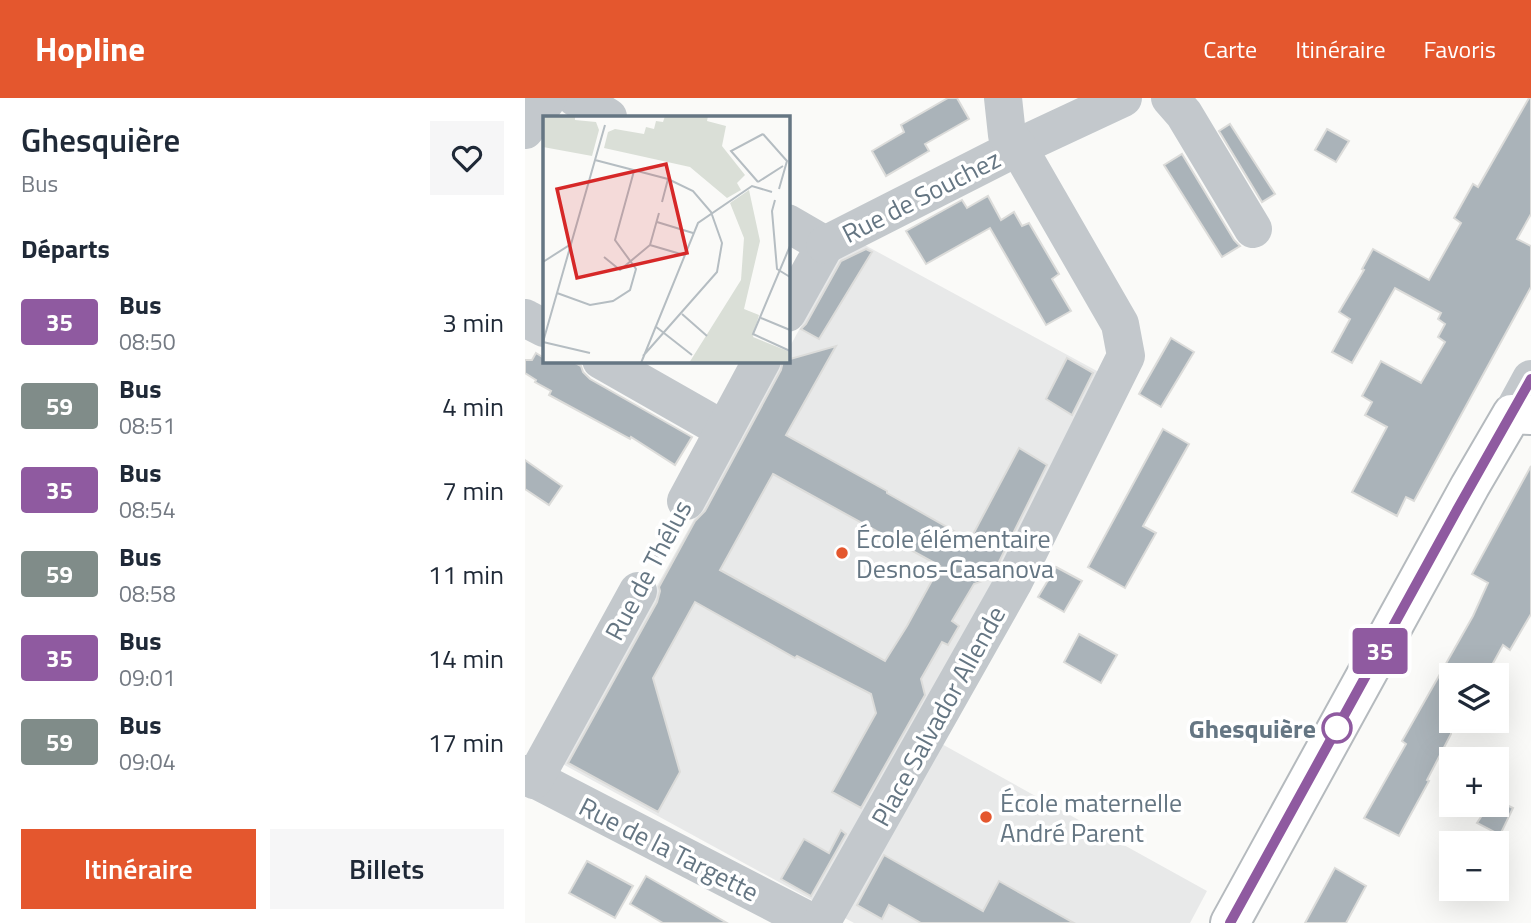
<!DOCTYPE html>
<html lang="fr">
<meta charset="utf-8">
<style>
body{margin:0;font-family:"Titillium Web",sans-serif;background:#f6f6f7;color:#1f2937;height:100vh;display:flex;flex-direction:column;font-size:26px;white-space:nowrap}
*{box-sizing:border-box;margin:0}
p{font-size:23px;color:#747a83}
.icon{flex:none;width:38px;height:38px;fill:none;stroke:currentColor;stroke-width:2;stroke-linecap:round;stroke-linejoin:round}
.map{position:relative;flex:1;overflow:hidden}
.side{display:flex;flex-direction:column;background:#fff;width:525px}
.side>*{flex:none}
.badge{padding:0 14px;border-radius:5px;font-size:24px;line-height:46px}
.controls{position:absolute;left:914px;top:565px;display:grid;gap:14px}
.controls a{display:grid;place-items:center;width:70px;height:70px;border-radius:0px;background:#fff;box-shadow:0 7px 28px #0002;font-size:35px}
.map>.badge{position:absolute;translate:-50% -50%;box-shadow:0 0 0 4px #fff}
h2{padding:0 21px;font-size:26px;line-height:63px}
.round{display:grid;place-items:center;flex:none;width:74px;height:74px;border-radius:0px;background:#f6f6f7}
.overview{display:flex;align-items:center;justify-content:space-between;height:119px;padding:0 21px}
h1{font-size:33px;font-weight:600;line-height:52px}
.action{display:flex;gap:14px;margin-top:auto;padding:14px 21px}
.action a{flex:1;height:80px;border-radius:0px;background:#e4572e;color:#fff;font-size:28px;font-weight:600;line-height:80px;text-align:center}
.action a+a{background:#f6f6f7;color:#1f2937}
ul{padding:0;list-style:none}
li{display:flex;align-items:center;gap:21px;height:84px;padding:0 21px}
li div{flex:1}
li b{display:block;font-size:26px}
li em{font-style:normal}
li .badge{min-width:77px;font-weight:700;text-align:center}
header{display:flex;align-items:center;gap:42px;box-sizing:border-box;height:98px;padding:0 35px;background:#e4572e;color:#fff}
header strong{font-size:33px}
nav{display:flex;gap:38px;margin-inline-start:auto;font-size:24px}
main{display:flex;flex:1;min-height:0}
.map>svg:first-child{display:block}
</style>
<header>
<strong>Hopline</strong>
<nav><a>Carte</a><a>Itinéraire</a><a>Favoris</a></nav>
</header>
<main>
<section class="side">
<div class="overview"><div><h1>Ghesquière</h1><p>Bus</p></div><a class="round"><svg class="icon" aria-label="heart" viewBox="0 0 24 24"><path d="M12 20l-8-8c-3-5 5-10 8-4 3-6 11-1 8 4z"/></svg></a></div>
<h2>Départs</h2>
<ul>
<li><span class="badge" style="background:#8f5aa0;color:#fff">35</span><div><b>Bus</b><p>08:50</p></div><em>3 min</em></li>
<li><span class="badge" style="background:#808c89;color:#fff">59</span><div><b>Bus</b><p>08:51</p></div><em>4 min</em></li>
<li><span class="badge" style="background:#8f5aa0;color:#fff">35</span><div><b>Bus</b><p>08:54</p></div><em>7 min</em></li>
<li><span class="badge" style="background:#808c89;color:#fff">59</span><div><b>Bus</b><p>08:58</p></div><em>11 min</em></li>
<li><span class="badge" style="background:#8f5aa0;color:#fff">35</span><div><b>Bus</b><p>09:01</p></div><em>14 min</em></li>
<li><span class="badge" style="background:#808c89;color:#fff">59</span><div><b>Bus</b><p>09:04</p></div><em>17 min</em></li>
</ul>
<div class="action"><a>Itinéraire</a><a>Billets</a></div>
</section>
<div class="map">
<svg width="1006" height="825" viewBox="0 0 1006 825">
<rect width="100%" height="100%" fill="#fafaf8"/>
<!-- built -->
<polygon fill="#e8e9e9" points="325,139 583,279 415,645 682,793 665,825 329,825 34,664 257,263 262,262 263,252"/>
<!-- building -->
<g fill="#aab3b9" stroke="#dcdcda" stroke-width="2" fill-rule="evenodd">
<polygon points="423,0 432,0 444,21 400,46 404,53 361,78 347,53 379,34 376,27"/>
<polygon points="1004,0 1006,0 1006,116 992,141 1006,148 1006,189 889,403 881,399 872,418 827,394 862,329 840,317 847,304 837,298 856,263 896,285 920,244 913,239 920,226 913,221 916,215 870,190 827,265 807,254 825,221 814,214 839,172 837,171 848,151 904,182 936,125 929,120 948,86 953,89"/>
<polygon points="705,26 750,96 737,104 694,33"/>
<polygon points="802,31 824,43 811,64 790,52"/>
<polygon points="657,56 709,142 715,148 697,159 639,67"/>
<polygon points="463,98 476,122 489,114 497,128 504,125 534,176 527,181 546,213 521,227 465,130 401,166 381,133 437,102 442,110"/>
<polygon points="341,151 347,154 294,241 276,231 281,226 316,163"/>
<polygon points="646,240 669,254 636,309 614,296"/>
<path d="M311,248l-50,89 101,56v2l83,47 49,-92 28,17 -56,113 -17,6 -22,37 7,5 -11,19 -6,-3 -21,37 4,16 -64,113 -29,-16 44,-79 -5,-19 -74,-38 -2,2 -100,-56 -42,76 27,94 -22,40 -90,-49 89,-161 3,-11 -1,-4 36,-66 10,-10 76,-141 2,-9zM248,376l167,92 -33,60 -22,35 -165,-91z"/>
<polygon points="11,255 19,260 19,262 45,262 56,268 58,274 65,281 167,339 150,367 106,339 105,341 24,297 26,293 10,284 11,282 0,275 0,262 7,262"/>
<polygon points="542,260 568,275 547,317 521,301"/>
<polygon points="638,331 664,346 618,428 631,435 600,490 563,469"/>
<polygon points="0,362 37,388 24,407 0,391"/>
<polygon points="1006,368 1006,516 985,552 978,547 961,578 926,578 926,636 902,682 904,683 874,738 839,720 881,646 877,643 948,518 963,485 947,476"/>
<polygon points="531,469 557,483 539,514 513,499"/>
<polygon points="554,536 592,557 576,585 539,564"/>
<polygon points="971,702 988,710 975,737 952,725 964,707 971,707"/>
<polygon points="316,732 321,736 286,798 256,781 279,741 304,755"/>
<polygon points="359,757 458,813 474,783 549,825 396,825 364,807 357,821 332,807"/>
<polygon points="62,763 108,788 90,820 44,795"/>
<polygon points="810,770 841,788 821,825 780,825"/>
<polygon points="121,778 154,797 202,825 138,825 105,806"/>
</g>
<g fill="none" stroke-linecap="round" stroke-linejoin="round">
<defs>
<polyline id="major" points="705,825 945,388 987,316 1006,317"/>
</defs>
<!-- major casing -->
<use href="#major" stroke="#b5babe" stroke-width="42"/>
<!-- path -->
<polyline stroke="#bbbfc2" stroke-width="4.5" stroke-dasharray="3.5 3.5" stroke-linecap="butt" points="128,465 145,432"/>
<!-- minor -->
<g stroke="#c3c8cc" stroke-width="38">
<polyline points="51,0 83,19"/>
<polyline points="645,0 659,16 728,131"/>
<polyline points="0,32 23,0"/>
<polyline points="262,125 300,147 262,215"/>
<polyline points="300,147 493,49 598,0"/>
<polyline points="0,220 19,230"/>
<polyline points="76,262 199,332"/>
<polyline points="987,316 1006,281"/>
<polyline points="161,403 237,262"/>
<polyline points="0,676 288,825"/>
<polyline points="9,682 113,493"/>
<polyline points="296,825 488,485 601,258 595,226 493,49 482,37 478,0"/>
</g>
<!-- major -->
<use href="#major" stroke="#fff" stroke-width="38"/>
</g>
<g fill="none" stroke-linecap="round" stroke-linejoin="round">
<defs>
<polyline id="line" points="705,825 932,412 1006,281"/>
</defs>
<!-- line casing -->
<use href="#line" stroke="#fff" stroke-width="16"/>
<!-- line -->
<use href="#line" stroke="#8f5aa0" stroke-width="10"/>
</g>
<!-- markers -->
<g fill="#e4572e" stroke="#fff" stroke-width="2.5">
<circle cx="317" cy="455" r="7"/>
<circle cx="461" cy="719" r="7"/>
</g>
<circle fill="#fff" stroke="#8f5aa0" stroke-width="3.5" cx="812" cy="630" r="14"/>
<g text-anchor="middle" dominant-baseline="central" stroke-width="7" stroke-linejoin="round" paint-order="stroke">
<!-- street labels -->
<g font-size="26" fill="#657683" stroke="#fff">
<text transform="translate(396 98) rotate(-27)">Rue de Souchez</text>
<text transform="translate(123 472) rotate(-62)">Rue de Thélus</text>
<text transform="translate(413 618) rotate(-61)">Place Salvador Allende</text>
<text transform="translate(144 751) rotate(27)">Rue de la Targette</text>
</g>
<!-- poi labels -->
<g font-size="26" fill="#657683" stroke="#fff" text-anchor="start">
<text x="331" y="440">École élémentaire<tspan x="331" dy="30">Desnos-Casanova</tspan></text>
<text x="475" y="704">École maternelle<tspan x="475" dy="30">André Parent</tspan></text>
</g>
<!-- stop labels -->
<g font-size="26" font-weight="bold" fill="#657683" stroke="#fff" text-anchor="end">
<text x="791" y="630">Ghesquière</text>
</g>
</g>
<!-- overview -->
<g transform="translate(18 18)">
<rect width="247" height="247" fill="#fafaf8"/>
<path d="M0,0h32v4l21,2 3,8 -7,26 -49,-9zM122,0h43l-1,5 19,5 -4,20 23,29 -8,8 4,7 -14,8 -37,-31 -86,-19 4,-16 7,-3 29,5 2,-7 8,2 2,-8 7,1zM206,74l11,51 -16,68 15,6 -6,22 37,15v11h-101l52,-83 3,-42 -14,-35z" fill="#dadfd7"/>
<path fill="none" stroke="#b5bdc2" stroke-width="2" d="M220,18l24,27 -8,28M52,44l73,19 25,12 18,21 11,31 -5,29 -74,84M215,66l-27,-31 32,-17M215,66l25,-16M232,84l-3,11 5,58 13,8M119,86l6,-23M116,97l-9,32 34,10M114,106l36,11M28,128l-28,98 47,11M247,130l-37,88 37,17M61,141l16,13 30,-25M0,146l28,-18 34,-119M14,177l33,12 23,-4 17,-11 6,-21 -21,-29 19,-69M139,198l25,22M218,202l29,12M112,210l37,29M98,247l57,-140 54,-37 20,6"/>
<path fill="#d62828" fill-opacity="0.15" stroke="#d62828" stroke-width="3.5" d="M123,48l21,89 -110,25 -20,-89z"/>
<rect width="247" height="247" fill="none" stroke="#657683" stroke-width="3.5"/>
</g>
</svg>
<div class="controls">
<a><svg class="icon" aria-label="layers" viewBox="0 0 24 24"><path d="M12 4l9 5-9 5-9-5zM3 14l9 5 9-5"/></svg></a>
<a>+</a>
<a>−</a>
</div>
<b class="badge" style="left:855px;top:553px;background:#8f5aa0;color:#fff">35</b>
</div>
</main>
